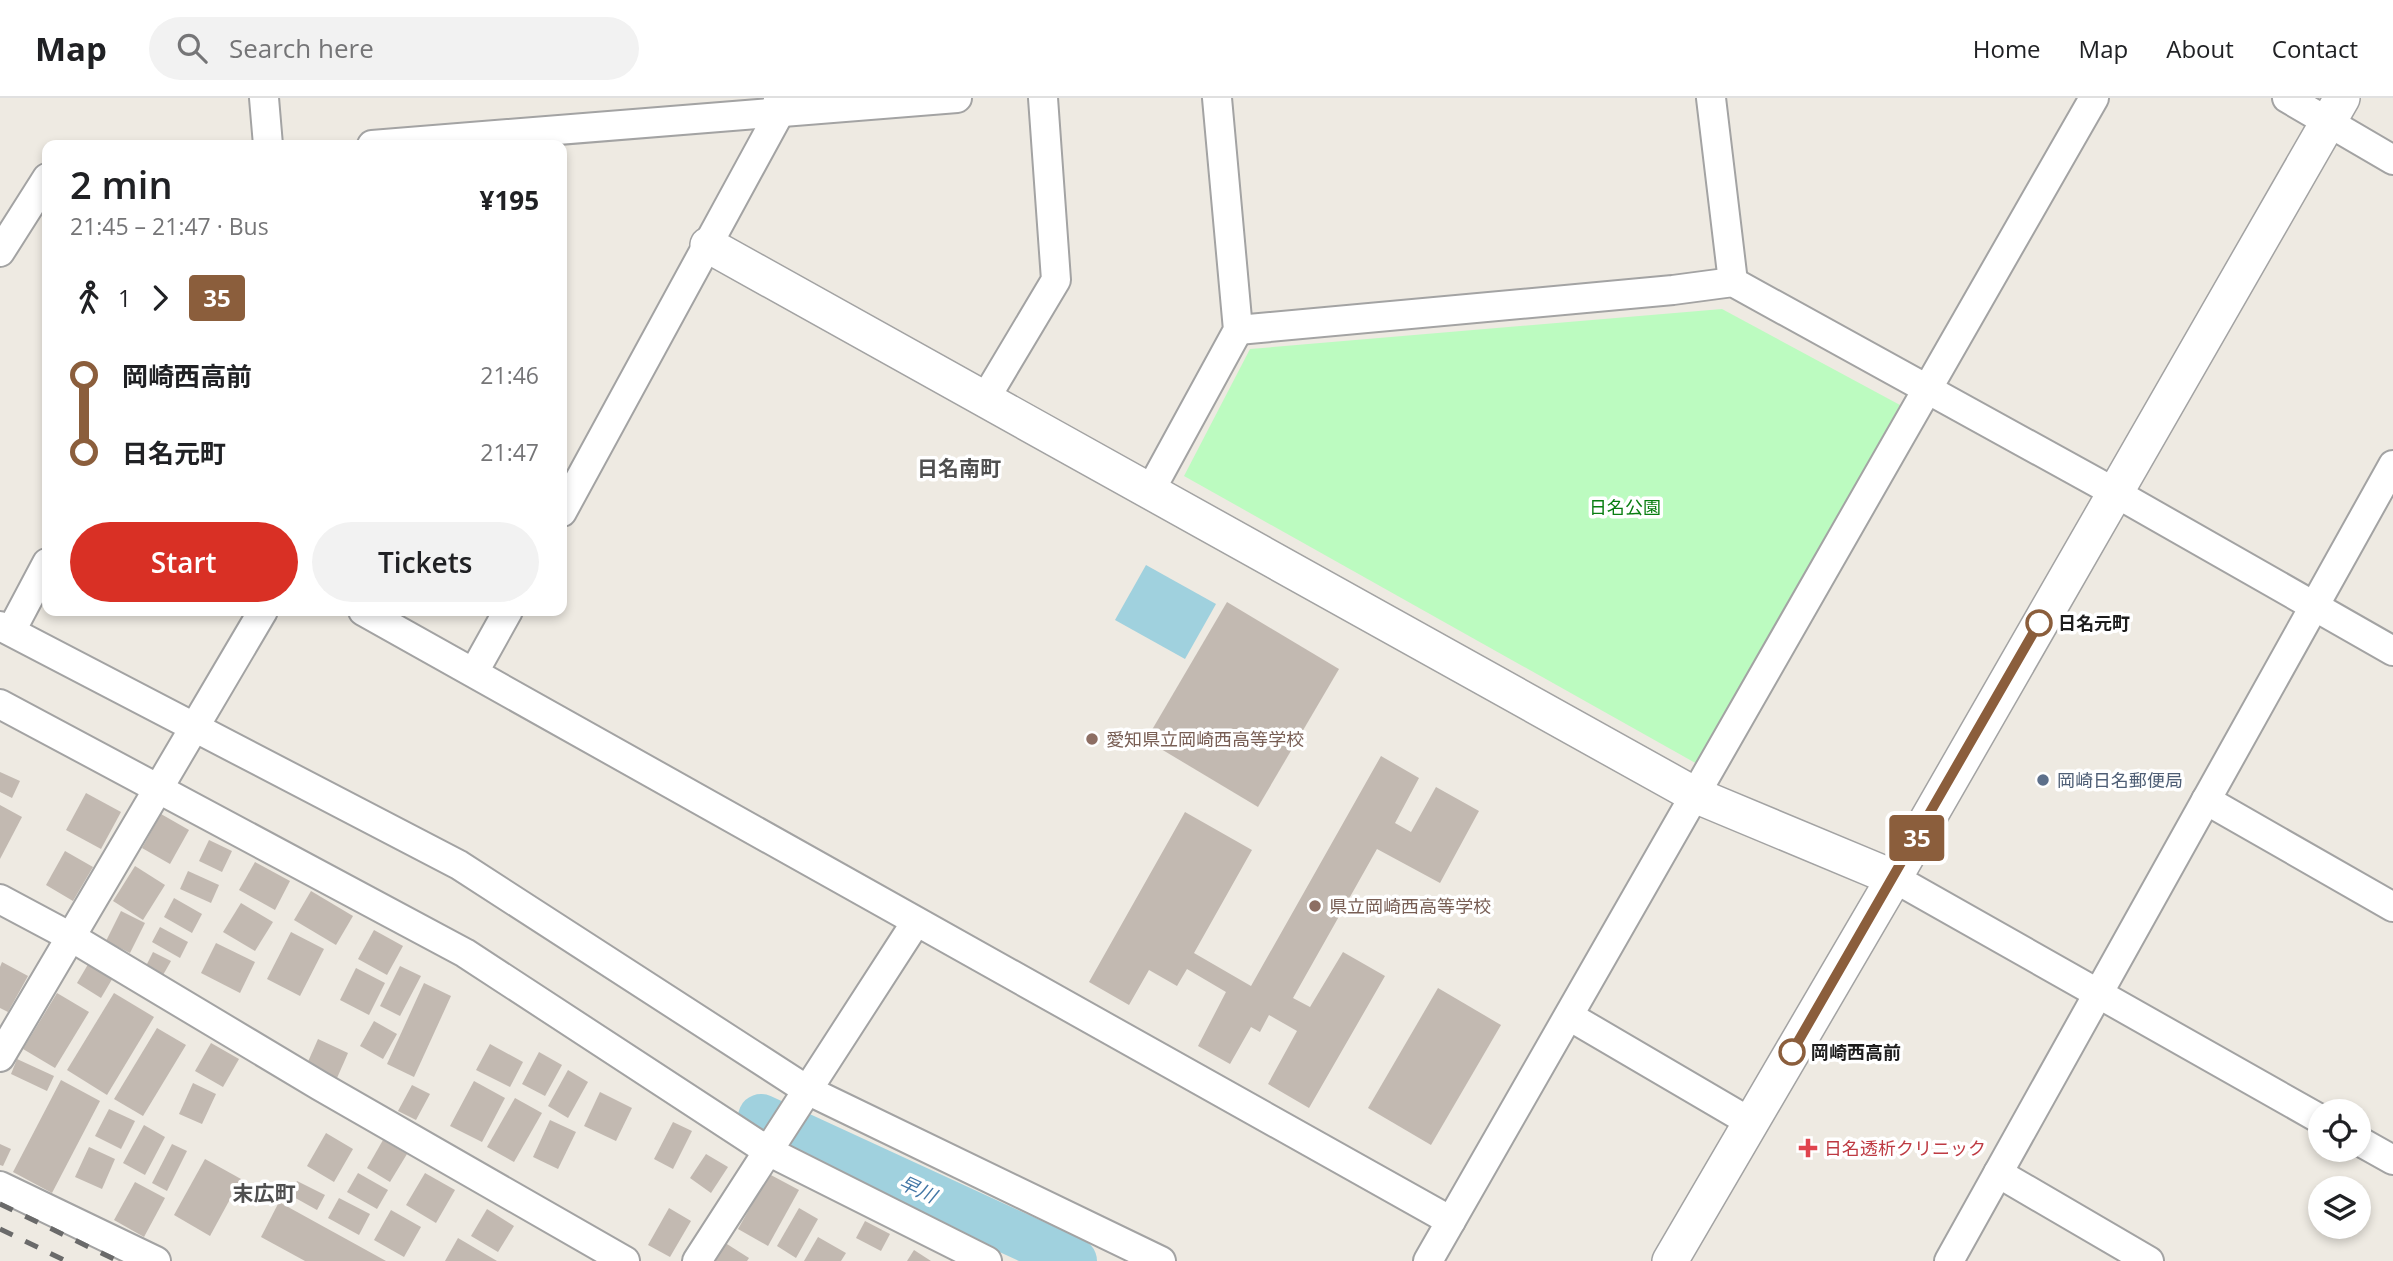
<!DOCTYPE html>
<meta charset="utf-8">
<style>
body{margin:0;font-family:"Open Sans","Noto Sans JP",sans-serif;background:#f2f2f2;color:#202124;height:100vh;display:flex;flex-direction:column;font-size:26px;white-space:nowrap}
*{box-sizing:border-box;margin:0}
p{font-size:23px;color:#757577}
.icon{flex:none;width:38px;height:38px;fill:none;stroke:currentColor;stroke-width:2;stroke-linecap:round;stroke-linejoin:round}
.map{position:relative;flex:1;overflow:hidden}
.side{position:absolute;left:42px;top:42px;width:525px;height:476px;display:flex;flex-direction:column;background:#fff;border-radius:14px;box-shadow:0 4px 10px #0003}
.side>*{flex:none}
.badge{padding:0 14px;border-radius:5px;font-size:24px;line-height:46px}
.tools{position:absolute;left:2308px;top:1001px;display:grid;gap:14px}
.tools a{display:grid;place-items:center;width:63px;height:63px;border-radius:50%;background:#fff;box-shadow:0 4px 10px #0003;font-size:35px}
.map>.badge{position:absolute;translate:-50% -50%;box-shadow:0 0 0 4px #fff}
.legs{display:flex;align-items:center;gap:10px;height:77px;padding:0 28px;font-size:23px}
.legs p{margin-inline-start:auto}
.overview{display:flex;align-items:center;justify-content:space-between;height:119px;padding:0 28px}
h1{font-size:38px;font-weight:600;line-height:52px}
.primary-button{display:flex;gap:14px;margin-top:auto;padding:14px 28px}
.primary-button a{flex:1;height:80px;border-radius:42px;background:#d93025;color:#fff;font-size:28px;font-weight:600;line-height:80px;text-align:center}
.primary-button a+a{background:#f2f2f2;color:#202124}
ul{padding:0 28px;list-style:none}
li{display:flex;align-items:center;gap:24px;height:77px;font-size:26px}
li i{display:grid;place-items:center;width:10px;height:100%;margin:0 9px;background:currentColor}
li i::after{content:'';width:18px;height:18px;margin:-9px;border:5px solid;border-radius:50%;background:#fff}
li p{margin-inline-start:auto}
li:first-child i{background:linear-gradient(#0000 50%,currentColor 0)}
li:last-child i{background:linear-gradient(currentColor 50%,#0000 0)}
header{display:flex;align-items:center;gap:42px;box-sizing:border-box;height:98px;padding:0 35px;background:#fff;border-bottom:2px solid #e0e0e0}
header strong{font-size:33px}
nav{display:flex;gap:38px;margin-inline-start:auto;font-size:24px}
.search{width:490px;height:63px;background:#f2f2f2;display:flex;align-items:center;gap:18px;box-sizing:border-box;padding:0 24px;border-radius:38px;color:#757577;font-size:26px}
.map>svg:first-child{display:block}
</style>
<header>
<strong>Map</strong>
<div class="search"><svg class="icon" aria-label="search" viewBox="0 0 24 24"><circle cx="10" cy="10" r="6"/><path d="M15 15l6 6"/></svg>Search here</div>
<nav><a>Home</a><a>Map</a><a>About</a><a>Contact</a></nav>
</header>
<div class="map">
<svg width="2393" height="1163" viewBox="0 0 2393 1163">
<rect width="100%" height="100%" fill="#eeeae2"/>
<!-- park -->
<polygon fill="#bcfbc0" points="1722,211 1900,307 1699,667 1184,378 1250,251"/>
<!-- water -->
<polygon fill="#a0d1de" points="1146,467 1216,506 1185,561 1115,522"/>
<g fill="none" stroke-linecap="round" stroke-linejoin="round">
<!-- river -->
<polyline stroke="#a0d1de" stroke-width="46" points="761,1019 1074,1163"/>
</g>
<!-- building -->
<g fill="#c2b9b1">
<polygon points="1227,504 1339,571 1258,709 1146,642"/>
<polygon points="1381,658 1419,680 1395,725 1411,734 1436,689 1479,713 1440,785 1377,751 1293,900 1310,909 1343,854 1385,878 1309,1010 1268,986 1297,933 1269,917 1260,934 1251,929 1230,966 1198,948 1226,894 1187,871 1177,888 1149,872 1129,907 1089,884 1185,714 1252,752 1194,855 1251,888"/>
<polygon points="0,674 20,683 12,700 0,694"/>
<polygon points="86,695 121,714 101,751 66,732"/>
<polygon points="0,707 22,719 0,761"/>
<polygon points="161,716 189,732 170,766 142,750"/>
<polygon points="209,742 232,753 222,774 199,763"/>
<polygon points="65,753 93,769 73,803 46,787"/>
<polygon points="255,764 290,783 275,812 239,792"/>
<polygon points="135,768 165,787 143,822 113,803"/>
<polygon points="188,773 219,787 211,805 180,791"/>
<polygon points="311,793 353,818 336,847 294,822"/>
<polygon points="174,800 202,816 192,835 164,819"/>
<polygon points="241,805 273,824 255,853 223,834"/>
<polygon points="121,813 145,825 130,855 106,843"/>
<polygon points="160,829 188,844 180,860 152,844"/>
<polygon points="374,832 403,848 387,877 358,861"/>
<polygon points="291,834 324,851 300,898 267,881"/>
<polygon points="216,845 255,864 240,895 201,875"/>
<polygon points="153,854 171,863 163,877 146,868"/>
<polygon points="90,863 114,878 101,900 77,885"/>
<polygon points="2,864 28,878 8,914 0,910 0,869"/>
<polygon points="400,868 421,878 400,918 380,908"/>
<polygon points="356,870 385,885 369,917 340,902"/>
<polygon points="424,885 451,898 414,979 387,966"/>
<polygon points="1438,890 1501,927 1431,1047 1368,1010"/>
<polygon points="57,895 89,914 55,970 23,951"/>
<polygon points="114,895 154,919 107,997 67,972"/>
<polygon points="374,923 397,936 383,961 360,948"/>
<polygon points="157,930 186,947 143,1018 114,1001"/>
<polygon points="318,941 348,955 337,980 307,966"/>
<polygon points="211,945 239,961 223,989 195,973"/>
<polygon points="490,946 523,964 510,989 476,972"/>
<polygon points="539,954 562,967 545,998 522,986"/>
<polygon points="17,961 54,978 47,993 11,976"/>
<polygon points="568,972 588,984 568,1020 548,1008"/>
<polygon points="61,982 100,1003 52,1095 13,1074"/>
<polygon points="474,983 505,1000 482,1044 450,1028"/>
<polygon points="193,985 216,996 202,1026 179,1016"/>
<polygon points="412,987 430,996 416,1022 398,1013"/>
<polygon points="600,994 632,1010 616,1043 584,1028"/>
<polygon points="515,1000 542,1015 514,1064 487,1049"/>
<polygon points="109,1011 135,1023 121,1051 95,1038"/>
<polygon points="550,1022 576,1034 558,1071 533,1059"/>
<polygon points="673,1024 692,1033 673,1071 654,1061"/>
<polygon points="144,1027 165,1039 145,1077 123,1065"/>
<polygon points="326,1035 353,1051 334,1084 307,1068"/>
<polygon points="383,1042 407,1056 390,1084 367,1070"/>
<polygon points="0,1046 11,1051 3,1068 0,1067"/>
<polygon points="172,1046 187,1053 167,1093 152,1085"/>
<polygon points="89,1049 115,1061 102,1091 75,1079"/>
<polygon points="706,1056 728,1069 711,1095 690,1080"/>
<polygon points="205,1061 241,1081 210,1138 174,1117"/>
<polygon points="358,1075 388,1092 377,1111 347,1094"/>
<polygon points="425,1075 455,1092 436,1125 406,1107"/>
<polygon points="769,1076 799,1092 768,1148 738,1131"/>
<polygon points="297,1083 325,1097 317,1112 290,1097"/>
<polygon points="135,1084 165,1100 144,1139 114,1122"/>
<polygon points="339,1100 370,1116 359,1137 328,1120"/>
<polygon points="279,1104 386,1163 305,1163 261,1139"/>
<polygon points="669,1110 691,1123 670,1159 648,1147"/>
<polygon points="799,1110 818,1121 796,1160 777,1148"/>
<polygon points="487,1111 514,1128 498,1154 471,1138"/>
<polygon points="391,1112 421,1129 404,1159 374,1142"/>
<polygon points="865,1123 890,1136 881,1153 856,1140"/>
<polygon points="818,1139 846,1155 841,1163 804,1163"/>
<polygon points="458,1140 497,1163 445,1163"/>
<polygon points="719,1141 749,1160 747,1163 705,1163"/>
<polygon points="914,1152 931,1163 907,1163"/>
</g>
<g fill="none" stroke-linecap="round" stroke-linejoin="round">
<defs>
<g id="minor">
<polyline points="264,0 268,47"/>
<polyline points="1711,0 1733,184"/>
<polyline points="2287,0 2393,62"/>
<polyline points="372,47 957,0"/>
<polyline points="0,154 47,80"/>
<polyline points="1238,232 1673,192 1733,184 2114,394 2393,553"/>
<polyline points="985,301 1056,182 1043,0"/>
<polyline points="1150,393 1238,232 1217,0"/>
<polyline points="562,414 780,14 778,0"/>
<polyline points="363,513 1451,1123"/>
<polyline points="0,528 459,767 807,992 1161,1163"/>
<polyline points="11,533 47,465"/>
<polyline points="474,574 508,513"/>
<polyline points="0,606 465,855 768,1053 987,1163"/>
<polyline points="2206,702 2393,809"/>
<polyline points="1894,780 2320,1021"/>
<polyline points="0,801 71,839 320,988 625,1163"/>
<polyline points="1569,918 1750,1024"/>
<polyline points="0,959 263,513"/>
<polyline points="2359,1043 2393,1062"/>
<polyline points="1998,1075 2149,1163"/>
<polyline points="0,1088 156,1163"/>
<polyline points="697,1163 916,824"/>
<polyline points="1428,1163 2094,0"/>
<polyline points="1949,1163 2393,367"/>
</g>
<g id="tertiary">
<polyline points="708,147 1695,697 1894,780"/>
<polyline points="1670,1163 1894,780 2342,0"/>
</g>
</defs>
<!-- minor casing -->
<use href="#minor" stroke="#a3a3a3" stroke-width="32"/>
<!-- tertiary casing -->
<use href="#tertiary" stroke="#a3a3a3" stroke-width="38"/>
<!-- minor -->
<use href="#minor" stroke="#fff" stroke-width="28"/>
<!-- tertiary -->
<use href="#tertiary" stroke="#fff" stroke-width="35"/>
<!-- rail -->
<g stroke="#6a6a6a" stroke-width="5" stroke-dasharray="14 14" stroke-linecap="butt">
<polyline points="0,1106 118,1163"/>
<polyline points="0,1131 66,1163"/>
</g>
</g>
<g fill="none" stroke-linecap="round" stroke-linejoin="round">
<defs>
<polyline id="line-1" points="1792,954 2039,525"/>
</defs>
<!-- line-1 casing -->
<use href="#line-1" stroke="#fff" stroke-width="16"/>
<!-- line-1 -->
<use href="#line-1" stroke="#8b5e3c" stroke-width="10"/>
</g>
<!-- markers -->
<g fill="#fff" stroke="#8b5e3c" stroke-width="3.5">
<circle cx="2039" cy="525" r="12"/>
<circle cx="1792" cy="954" r="12"/>
</g>
<g fill="#8d6e63" stroke="#fff" stroke-width="2.5">
<circle cx="1092" cy="641" r="7"/>
<circle cx="1315" cy="808" r="7"/>
</g>
<circle fill="#5c6f8a" stroke="#fff" stroke-width="2.5" cx="2043" cy="682" r="7"/>
<path fill="#e0444e" stroke="#fff" stroke-width="2.5" d="M1804.5 1039.5h7v7h7v7h-7v7h-7v-7h-7v-7h7z"/>
<g text-anchor="middle" dominant-baseline="central" stroke-width="7" stroke-linejoin="round" paint-order="stroke">
<!-- park labels -->
<g font-size="18" fill="#087d10" stroke="#fff">
<text x="1625" y="409">日名公園</text>
</g>
<!-- stop labels -->
<g font-size="18" font-weight="bold" fill="#1c1c1c" stroke="#fff" text-anchor="start">
<text x="2058" y="525">日名元町</text>
<text x="1811" y="954">岡崎西高前</text>
</g>
<!-- education labels -->
<g font-size="18" fill="#785e54" stroke="#fff" text-anchor="start">
<text x="1106" y="641">愛知県立岡崎西高等学校</text>
<text x="1329" y="808">県立岡崎西高等学校</text>
</g>
<!-- service labels -->
<g font-size="18" fill="#4e5e75" stroke="#fff" text-anchor="start">
<text x="2057" y="682">岡崎日名郵便局</text>
</g>
<!-- health labels -->
<g font-size="18" fill="#be3a42" stroke="#fff" text-anchor="start">
<text x="1824" y="1050">日名透析クリニック</text>
</g>
<!-- water labels -->
<g font-size="19" font-style="italic" fill="#4377a6" stroke="#fff">
<text transform="translate(918 1091) rotate(25)">早川</text>
</g>
<!-- quarter labels -->
<g font-size="21" font-weight="bold" fill="#4f4f4f" stroke="#fff">
<text x="959" y="370">日名南町</text>
<text x="264" y="1095">末広町</text>
</g>
</g>
</svg>
<div class="tools">
<a><svg class="icon" aria-label="locate" viewBox="0 0 24 24"><circle cx="12" cy="12" r="6"/><path d="M12 2v4M12 18v4M2 12h4M18 12h4"/></svg></a>
<a><svg class="icon" aria-label="layers" viewBox="0 0 24 24"><path d="M12 4l9 5-9 5-9-5zM3 14l9 5 9-5"/></svg></a>
</div>
<b class="badge" style="left:1917px;top:740px;background:#8b5e3c;color:#fff">35</b>
<section class="side">
<div class="overview"><div><h1>2 min</h1><p>21:45 – 21:47 · Bus</p></div><b>¥195</b></div>
<div class="legs"><svg class="icon" aria-label="walk" viewBox="0 0 24 24"><circle cx="13" cy="4" r="2"/><path d="M13 8l-2 6 4 7M11 14l-3 7M7 12l3-4h3l4 4"/></svg>1<svg class="icon" aria-label="forward" viewBox="0 0 24 24"><path d="M9 5l7 7-7 7"/></svg><b class="badge" style="background:#8b5e3c;color:#fff">35</b></div>
<ul>
<li><i style="color:#8b5e3c"></i><b>岡崎西高前</b><p>21:46</p></li>
<li><i style="color:#8b5e3c"></i><b>日名元町</b><p>21:47</p></li>
</ul>
<div class="primary-button"><a>Start</a><a>Tickets</a></div>
</section>
</div>
